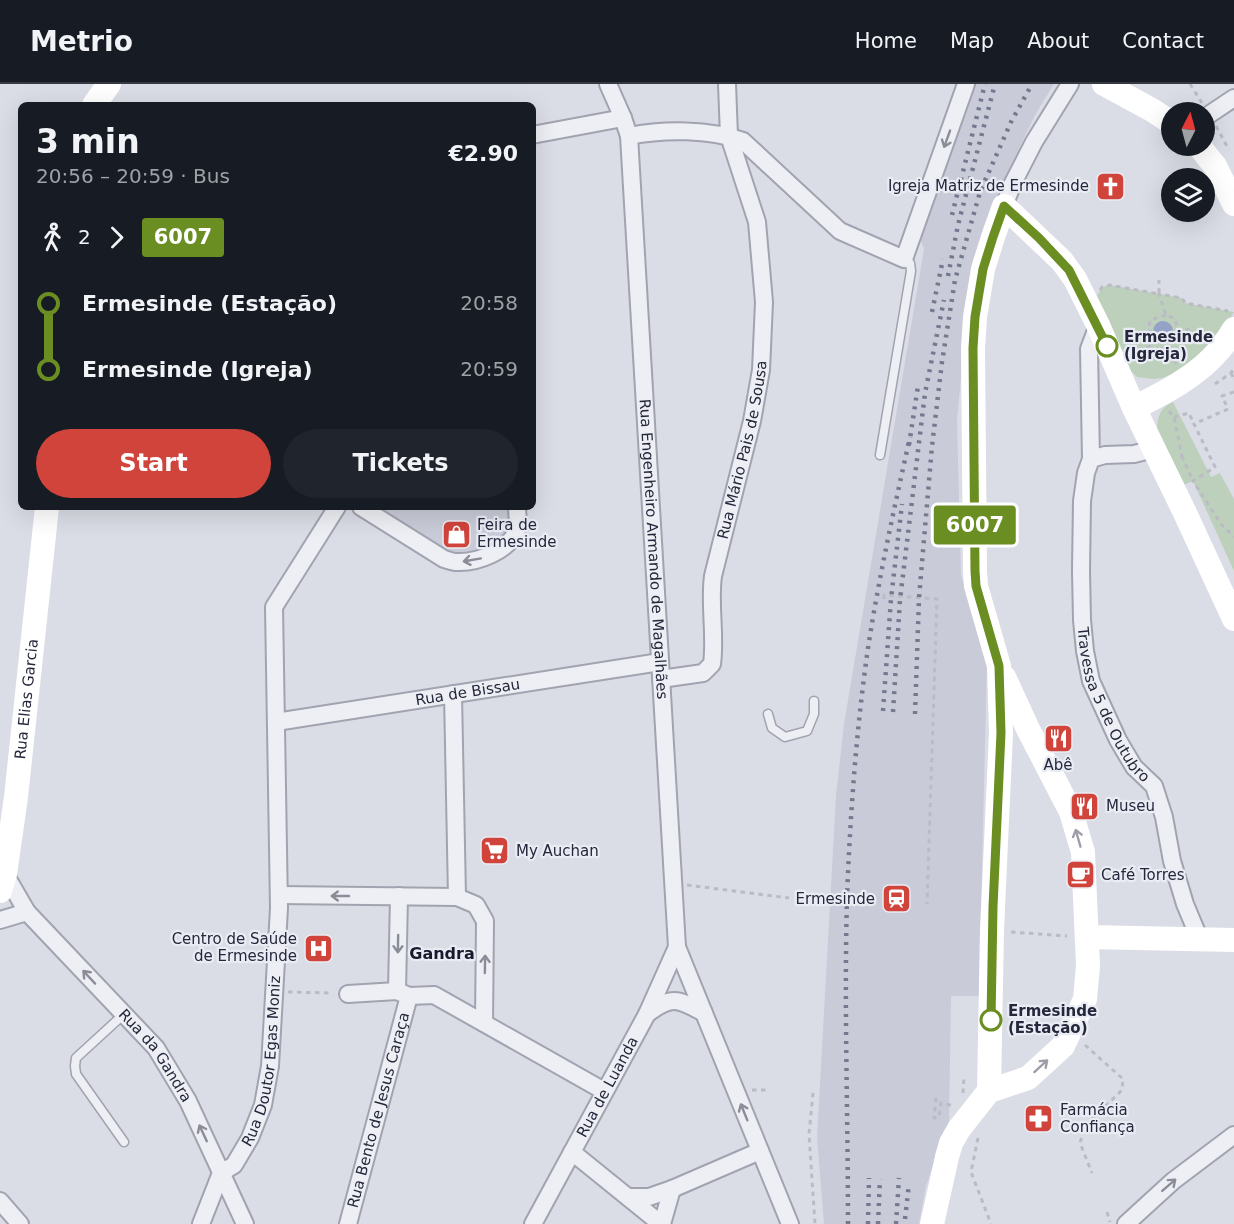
<!DOCTYPE html>
<meta charset="utf-8">
<style>
body{margin:0;font-family:"DejaVu Sans",sans-serif;background:#20242c;color:#f1f3f6;height:100vh;display:flex;flex-direction:column;font-size:22px;white-space:nowrap}
*{box-sizing:border-box;margin:0}
p{font-size:20px;color:#9ea1a6}
.icon{flex:none;width:33px;height:33px;fill:none;stroke:currentColor;stroke-width:2;stroke-linecap:round;stroke-linejoin:round}
.map{position:relative;flex:1;overflow:hidden}
.details{position:absolute;left:18px;top:18px;width:518px;height:408px;display:flex;flex-direction:column;background:#171b24;border-radius:9px;box-shadow:0 6px 24px #0002}
.details>*{flex:none}
.badge{padding:0 12px;border-radius:4px;font-size:21px;line-height:39px}
.needle{width:39px;rotate:6deg}
.controls{position:absolute;left:1161px;top:18px;display:grid;gap:12px}
.controls a{display:grid;place-items:center;width:54px;height:54px;border-radius:50%;background:#171b24;box-shadow:0 6px 24px #0002;font-size:30px}
.map>.badge{position:absolute;translate:-50% -50%;box-shadow:0 0 0 3px #fff}
.legs{display:flex;align-items:center;gap:9px;height:66px;padding:0 18px;font-size:20px}
.legs p{margin-inline-start:auto}
.overview{display:flex;align-items:center;justify-content:space-between;height:102px;padding:0 18px}
h1{font-size:33px;font-weight:600;line-height:45px}
.button{display:flex;gap:12px;margin-top:auto;padding:12px 18px}
.button a{flex:1;height:69px;border-radius:36px;background:#d0443b;color:#fff;font-size:24px;font-weight:600;line-height:69px;text-align:center}
.button a+a{background:#20242c;color:#f1f3f6}
ul{padding:0 18px;list-style:none}
li{display:flex;align-items:center;gap:21px;height:66px;font-size:22px}
li i{display:grid;place-items:center;width:9px;height:100%;margin:0 8px;background:currentColor}
li i::after{content:'';width:15px;height:15px;margin:-8px;border:4px solid;border-radius:50%;background:#171b24}
li p{margin-inline-start:auto}
li:first-child i{background:linear-gradient(#0000 50%,currentColor 0)}
li:last-child i{background:linear-gradient(currentColor 50%,#0000 0)}
header{display:flex;align-items:center;gap:36px;box-sizing:border-box;height:84px;padding:0 30px;background:#171b24;border-bottom:2px solid #363941}
header strong{font-size:28px}
nav{display:flex;gap:33px;margin-inline-start:auto;font-size:21px}
.map>svg:first-child{display:block}
</style>
<header>
<strong>Metrio</strong>
<nav><a>Home</a><a>Map</a><a>About</a><a>Contact</a></nav>
</header>
<div class="map">
<svg width="1234" height="1140" viewBox="0 0 1234 1140">
<rect width="100%" height="100%" fill="#dbdde6"/>
<!-- built -->
<g fill="#c9ccd8">
<polygon points="971,0 1054,0 1035,31 997,111 970,199 957,336 961,491 987,578 979,912 951,912 949,1037 926,1102 919,1140 824,1140 817,1054 836,711 844,640 924,165 918,150"/>
<polygon points="346,423 526,423 526,433 525,445 521,456 514,465 505,473 486,481 446,482 430,476"/>
</g>
<!-- green -->
<g fill="#bdd0bc">
<polygon points="1110,201 1182,214 1185,219 1234,228 1214,260 1194,280 1163,294 1153,295 1137,293 1127,283 1097,212 1102,203"/>
<path d="M1173,318l38,75 9,-4 14,26v72l-41,-90 -12,5 -23,-52c-2,-9 0,-20 6,-26 2,-3 6,-4 9,-6z"/>
</g>
<!-- water -->
<circle fill="#95a2c8" cx="1163" cy="247" r="10"/>
<g fill="none" stroke-linecap="round" stroke-linejoin="round">
<defs>
<g id="service">
<polyline points="880,371 911,187 910,179 904,175"/>
<polyline points="768,630 772,644 785,653 807,647 814,630 814,617"/>
<polyline points="124,1058 76,990 75,982 76,974 124,930"/>
</g>
<g id="minor">
<path id="s1" d="M608,0l15,34 6,18 48,811 113,277"/>
<polyline points="1210,30 1234,14"/>
<polyline points="532,51 623,34"/>
<path d="M629,52c35,-7 80,-7 114,5l97,90 64,28 62,-175"/>
<polyline points="1004,122 1013,99 1034,58 1070,0"/>
<path id="s2" d="M1154,365l-20,5 -29,1 -14,4 -5,14 -4,28 -1,70 1,49 3,31 6,30 27,59 16,27 20,19 10,31 8,44 13,43 15,36"/>
<polyline points="1091,375 1089,265 1098,241"/>
<path d="M361,423l83,52c4,1 9,3 13,3 20,1 52,-11 60,-32 2,-6 0,-16 0,-23"/>
<path id="s3" d="M661,595l42,-6 9,-9c4,-29 -3,-59 1,-88l39,-155 9,-51 3,-68 -7,-80 -28,-86 -2,-52"/>
<polyline points="453,610 457,813"/>
<path id="s4" d="M276,638l384,-60"/>
<path id="s5" d="M5,790l22,38 129,136 32,53 57,123"/>
<polyline points="279,811 457,813 476,821 485,837 484,939"/>
<polyline points="0,836 27,828"/>
<polyline points="397,907 399,812"/>
<polyline points="348,910 397,907 409,912 434,911 604,1007"/>
<path d="M647,930c25,-19 31,-15 57,-1"/>
<polyline points="572,1068 661,1140"/>
<polyline points="628,1113 649,1113 672,1105 760,1067"/>
<polyline points="0,1117 20,1140"/>
<path id="s6" d="M201,1140l20,-51 13,-8 16,-27 13,-33 7,-39 9,-158 -5,-301 63,-100"/>
<path id="s7" d="M348,1140l61,-228"/>
<path id="s8" d="M533,1140l114,-210 30,-67"/>
<polyline points="662,1140 672,1105"/>
<polyline points="1126,1140 1173,1097 1234,1051"/>
</g>
</defs>
<!-- service casing -->
<use href="#service" stroke="#a1a3b0" stroke-width="11"/>
<!-- minor casing -->
<use href="#minor" stroke="#a1a3b0" stroke-width="20"/>
<!-- path -->
<g stroke="#babbc4" stroke-width="3" stroke-dasharray="4.5 4.5" stroke-linecap="butt">
<polyline points="1190,0 1202,19"/>
<polyline points="1216,42 1229,66"/>
<polyline points="1100,206 1102,203 1110,201 1159,210 1159,196"/>
<polyline points="1166,231 1150,236 1149,245 1156,258 1169,258 1179,248"/>
<polyline points="1204,256 1190,245 1179,248 1174,234 1166,231 1159,210 1182,214 1185,219 1228,227"/>
<polyline points="1124,257 1149,245"/>
<polyline points="1132,274 1156,258 1177,280"/>
<polyline points="1231,289 1234,295"/>
<polyline points="1215,300 1231,289 1234,284"/>
<polyline points="1234,308 1222,312 1228,325 1194,340 1215,383 1193,397 1221,440 1234,453"/>
<polyline points="1169,327 1174,333 1182,372 1179,373"/>
<polyline points="1174,333 1189,329 1194,340"/>
<polyline points="1182,372 1192,395"/>
<polyline points="884,515 884,511 937,515 927,820"/>
<polyline points="687,801 789,814"/>
<polyline points="1011,848 1067,852"/>
<polyline points="288,908 332,909"/>
<polyline points="1085,961 1123,995 1122,1006 1085,1042 1080,1059 1092,1089"/>
<polyline points="752,1006 767,1006"/>
<polyline points="813,1009 809,1050 815,1140"/>
<polyline points="963,1009 964,993"/>
<polyline points="936,1014 934,1034 939,1033 941,1019 954,1022"/>
<polyline points="978,1054 971,1088 991,1140"/>
<polyline points="1107,1128 1110,1138"/>
</g>
<!-- service -->
<use href="#service" stroke="#eeeff4" stroke-width="8"/>
<!-- minor -->
<use href="#minor" stroke="#eeeff4" stroke-width="16"/>
<!-- secondary -->
<g stroke="#fff" stroke-width="24">
<polyline points="1104,0 1152,26 1172,39"/>
<polyline points="94,21 109,0"/>
<polyline points="1199,62 1215,82 1234,120"/>
<path d="M1134,324c30,-15 64,-32 86,-59 5,-6 10,-13 14,-20"/>
<path id="s9" d="M0,807l5,-17 11,-77 31,-290"/>
<polyline points="1087,853 1234,856"/>
<polyline points="989,1007 992,846 1001,649 999,582 976,502 975,487 973,264 975,233 983,185 993,153 1004,122 1062,177 1075,195 1098,241 1134,324 1185,429 1234,535"/>
<polyline points="932,1140 947,1073 951,1059 959,1045 989,1007 1028,994 1063,962 1085,915 1088,882 1083,768 1071,728 1028,645 1004,593"/>
</g>
<!-- rail -->
<g stroke="#747990" stroke-width="4.5" stroke-dasharray="3 6" stroke-linecap="butt">
<polyline points="952,131 985,0"/>
<polyline points="948,192 958,141 995,0"/>
<polyline points="932,228 943,175"/>
<polyline points="909,361 918,302"/>
<polyline points="883,627 891,515 902,420"/>
<polyline points="893,628 900,516 925,309 944,216"/>
<polyline points="915,630 919,514 932,362 942,278 955,196 980,108 1011,38 1032,0"/>
<polyline points="905,1135 909,1100"/>
<path d="M848,1140c0,-109 -4,-217 -1,-326 3,-80 9,-164 20,-243 11,-74 27,-146 43,-218"/>
<polyline points="868,1140 869,1094"/>
<polyline points="878,1140 880,1095"/>
<polyline points="896,1140 899,1094"/>
</g>
</g>
<!-- one-way arrows -->
<defs><path id="oneway-shaft" d="M-6 0H5M1.5-3L5.5 0L1.5 3" fill="none" stroke-width="1.6" stroke-linecap="round" stroke-linejoin="round" transform="scale(1.5)"/></defs>
<g stroke="#8a8c98">
<use href="#oneway-shaft" transform="translate(947 55) rotate(110)"/>
<use href="#oneway-shaft" transform="translate(472 476) rotate(170)"/>
<use href="#oneway-shaft" transform="translate(340 812) rotate(-180)"/>
<use href="#oneway-shaft" transform="translate(398 860) rotate(91)"/>
<use href="#oneway-shaft" transform="translate(485 880) rotate(-89)"/>
<use href="#oneway-shaft" transform="translate(89 893) rotate(-133)"/>
<use href="#oneway-shaft" transform="translate(744 1028) rotate(-112)"/>
<use href="#oneway-shaft" transform="translate(203 1049) rotate(-115)"/>
<use href="#oneway-shaft" transform="translate(1169 1101) rotate(-41)"/>
</g>
<g stroke="#9d9ea7">
<use href="#oneway-shaft" transform="translate(1078 754) rotate(-106)"/>
<use href="#oneway-shaft" transform="translate(1041 982) rotate(-42)"/>
</g>
<g fill="none" stroke-linecap="round" stroke-linejoin="round">
<defs>
<polyline id="line-1" points="991,936 993,823 1001,649 999,582 976,502 975,487 973,264 975,233 983,185 993,153 1004,122 1039,154 1069,186 1107,262"/>
</defs>
<!-- line-1 casing -->
<use href="#line-1" stroke="#fff" stroke-width="14"/>
<!-- line-1 -->
<use href="#line-1" stroke="#6b8e23" stroke-width="9"/>
</g>
<!-- icons -->
<defs>
<symbol id="church-square" viewBox="-11 -11 22 22"><rect x="-9" y="-9" width="18" height="18" rx="4" fill="#d0443b" stroke="#eaecf4"/><path d="M-1.2-6h2.4v3.5h3.3v2.4h-3.3V6h-2.4V-.1h-3.3v-2.4h3.3Z" fill="#fff"/></symbol>
<symbol id="shop-square" viewBox="-11 -11 22 22"><rect x="-9" y="-9" width="18" height="18" rx="4" fill="#d0443b" stroke="#eaecf4"/><path d="M-5-2.5h2.3a2.7 3.5 0 0 1 5.4 0H5L5.5 6h-11ZM-1.5-2.5h3a1.5 2.3 0 0 0-3 0Z" fill="#fff"/></symbol>
<symbol id="restaurant-square" viewBox="-11 -11 22 22"><rect x="-9" y="-9" width="18" height="18" rx="4" fill="#d0443b" stroke="#eaecf4"/><path d="M-5-6h1v4h1v-4h1v4h1v-4h1v5L-1.5 .5V6h-2V.5L-5-1ZM5-6V6H3V1.5H1.5Q1.5-4 5-6Z" fill="#fff"/></symbol>
<symbol id="supermarket-square" viewBox="-11 -11 22 22"><rect x="-9" y="-9" width="18" height="18" rx="4" fill="#d0443b" stroke="#eaecf4"/><path d="M-6-5.5h2.5l.6 2H6L4.5 2H-2.5L-4.4-4H-6ZM-1.5 3.2a1.3 1.3 0 1 0 .1 0ZM3 3.2a1.3 1.3 0 1 0 .1 0Z" fill="#fff"/></symbol>
<symbol id="cafe-square" viewBox="-11 -11 22 22"><rect x="-9" y="-9" width="18" height="18" rx="4" fill="#d0443b" stroke="#eaecf4"/><path d="M-5.5-4.5H6V0H3Q3 3.5 0 3.5H-2.5Q-5.5 3.5-5.5 0ZM3-3.2v2h1.7v-2ZM-6 4.5H4V6H-6Z" fill="#fff"/></symbol>
<symbol id="station-square" viewBox="-11 -11 22 22"><rect x="-9" y="-9" width="18" height="18" rx="4" fill="#d0443b" stroke="#eaecf4"/><path d="M-3-6H3Q5-6 5-4V2Q5 4 3 4L4.5 6H3L1.5 4h-3L-3 6H-4.5L-3 4Q-5 4-5 2V-4Q-5-6-3-6ZM-3.5-4v3h7v-3ZM-3.5 1v1.5H-2V1ZM2 1v1.5H3.5V1Z" fill="#fff"/></symbol>
<symbol id="hospital-square" viewBox="-11 -11 22 22"><rect x="-9" y="-9" width="18" height="18" rx="4" fill="#d0443b" stroke="#eaecf4"/><path d="M-5-5h3v3.5h4V-5h3V5h-3V1.5h-4V5h-3Z" fill="#fff"/></symbol>
<symbol id="pharmacy-square" viewBox="-11 -11 22 22"><rect x="-9" y="-9" width="18" height="18" rx="4" fill="#d0443b" stroke="#eaecf4"/><path d="M-2-6h4v4h4v4h-4v4h-4v-4h-4v-4h4Z" fill="#fff"/></symbol>
</defs>
<g fill-rule="evenodd">
<use href="#church-square" x="1094" y="86" width="33" height="33"/>
<use href="#shop-square" x="440" y="434" width="33" height="33"/>
<use href="#restaurant-square" x="1042" y="638" width="33" height="33"/>
<use href="#restaurant-square" x="1068" y="706" width="33" height="33"/>
<use href="#supermarket-square" x="478" y="750" width="33" height="33"/>
<use href="#cafe-square" x="1064" y="774" width="33" height="33"/>
<use href="#station-square" x="880" y="798" width="33" height="33"/>
<use href="#hospital-square" x="302" y="848" width="33" height="33"/>
<use href="#pharmacy-square" x="1022" y="1018" width="33" height="33"/>
</g>
<!-- markers -->
<g fill="#fff" stroke="#6b8e23" stroke-width="3">
<circle cx="1107" cy="262" r="10"/>
<circle cx="991" cy="936" r="10"/>
</g>
<g text-anchor="middle" dominant-baseline="central" stroke-width="4.5" stroke-linejoin="round" paint-order="stroke">
<!-- poi labels -->
<g font-size="15" fill="#25283c" stroke="#eaecf4" text-anchor="start">
<text x="1089" y="102" text-anchor="end">Igreja Matriz de Ermesinde</text>
<text x="477" y="441">Feira de<tspan x="477" dy="17">Ermesinde</tspan></text>
<text x="1058" y="681" text-anchor="middle">Abê</text>
<text x="1106" y="722">Museu</text>
<text x="516" y="767">My Auchan</text>
<text x="1101" y="791">Café Torres</text>
<text x="875" y="815" text-anchor="end">Ermesinde</text>
<text x="297" y="855" text-anchor="end">Centro de Saúde<tspan x="297" dy="17">de Ermesinde</tspan></text>
<text x="1060" y="1026">Farmácia<tspan x="1060" dy="17">Confiança</tspan></text>
</g>
<!-- stop labels -->
<g font-size="15" font-weight="bold" fill="#25283c" stroke="#eaecf4" text-anchor="start">
<text x="1124" y="253">Ermesinde<tspan x="1124" dy="17">(Igreja)</tspan></text>
<text x="1008" y="927">Ermesinde<tspan x="1008" dy="17">(Estação)</tspan></text>
</g>
<!-- street labels -->
<g font-size="15" fill="#25283c" stroke="#eaecf4">
<text stroke="none"><textPath href="#s3" startOffset="273">Rua Mário Pais de Sousa</textPath></text>
<text stroke="none"><textPath href="#s1" startOffset="470">Rua Engenheiro Armando de Magalhães</textPath></text>
<text stroke="none"><textPath href="#s4" startOffset="194">Rua de Bissau</textPath></text>
<text stroke="none"><textPath href="#s9" startOffset="194">Rua Elias Garcia</textPath></text>
<text stroke="none"><textPath href="#s2" startOffset="318">Travessa 5 de Outubro</textPath></text>
<text stroke="none"><textPath href="#s5" startOffset="237">Rua da Gandra</textPath></text>
<text stroke="none"><textPath href="#s6" startOffset="180">Rua Doutor Egas Moniz</textPath></text>
<text stroke="none"><textPath href="#s8" startOffset="156">Rua de Luanda</textPath></text>
<text stroke="none"><textPath href="#s7" startOffset="118">Rua Bento de Jesus Caraça</textPath></text>
</g>
<!-- neighbourhood labels -->
<g font-size="16" font-weight="bold" fill="#181a2d" stroke="#eaecf4">
<text x="442" y="869">Gandra</text>
</g>
</g>
</svg>
<div class="controls">
<a><svg class="needle" viewBox="-14 -14 28 28"><path d="M0-13l5 13h-10z" fill="#e53935"/><path d="M0 13l5-13h-10z" fill="#9ea1a6"/></svg></a>
<a><svg class="icon" aria-label="layers" viewBox="0 0 24 24"><path d="M12 4l9 5-9 5-9-5zM3 14l9 5 9-5"/></svg></a>
</div>
<b class="badge" style="left:975px;top:441px;background:#6b8e23;color:#fff">6007</b>
<section class="details">
<div class="overview"><div><h1>3 min</h1><p>20:56 – 20:59 · Bus</p></div><b>€2.90</b></div>
<div class="legs"><svg class="icon" aria-label="walk" viewBox="0 0 24 24"><circle cx="13" cy="4" r="2"/><path d="M13 8l-2 6 4 7M11 14l-3 7M7 12l3-4h3l4 4"/></svg>2<svg class="icon" aria-label="forward" viewBox="0 0 24 24"><path d="M9 5l7 7-7 7"/></svg><b class="badge" style="background:#6b8e23;color:#fff">6007</b></div>
<ul>
<li><i style="color:#6b8e23"></i><b>Ermesinde (Estação)</b><p>20:58</p></li>
<li><i style="color:#6b8e23"></i><b>Ermesinde (Igreja)</b><p>20:59</p></li>
</ul>
<div class="button"><a>Start</a><a>Tickets</a></div>
</section>
</div>
